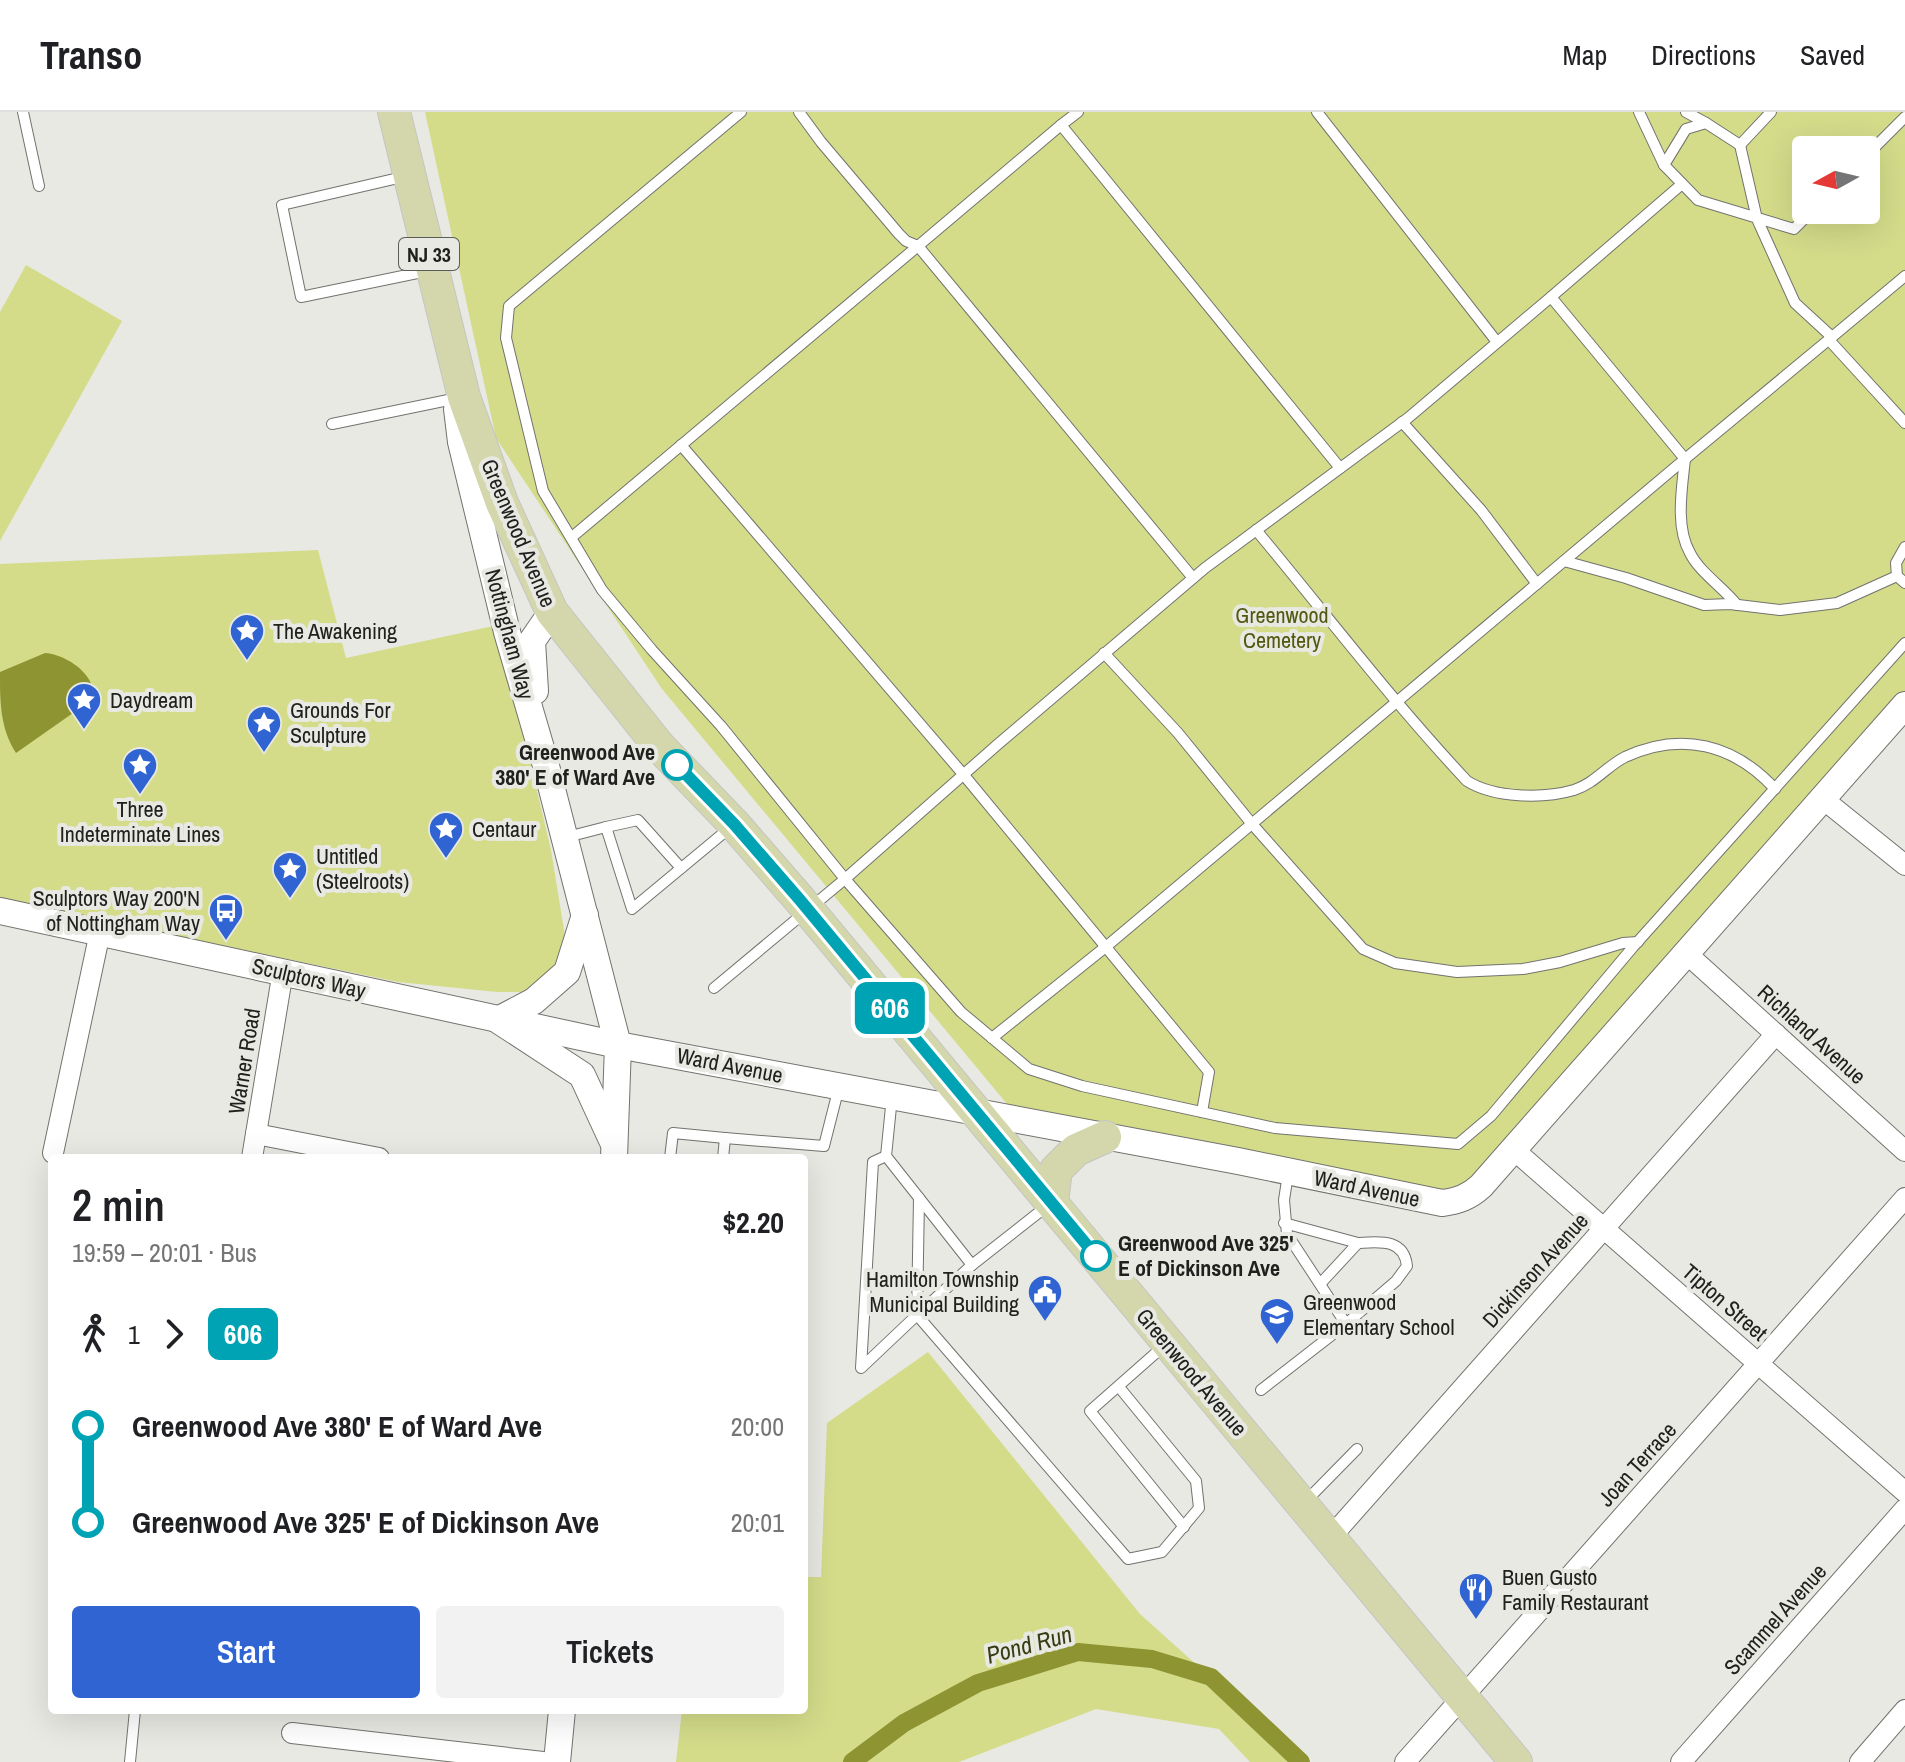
<!DOCTYPE html>
<meta charset="utf-8">
<style>
body{margin:0;font-family:"Archivo Narrow",sans-serif;background:#f2f2f2;color:#202124;height:100vh;display:flex;flex-direction:column;font-size:30px;white-space:nowrap}
*{box-sizing:border-box;margin:0}
p{font-size:26px;color:#757577}
.icon{flex:none;width:44px;height:44px;fill:none;stroke:currentColor;stroke-width:2;stroke-linecap:round;stroke-linejoin:round}
.map{position:relative;flex:1;overflow:hidden}
.side{position:absolute;left:48px;top:1042px;width:760px;height:560px;display:flex;flex-direction:column;background:#fff;border-radius:8px;box-shadow:0 8px 32px #0002}
.side>*{flex:none}
.badge{padding:0 16px;border-radius:12px;font-size:28px;line-height:52px}
.needle{width:52px;rotate:262deg}
.controls{position:absolute;left:1792px;top:24px;display:grid;gap:16px}
.controls a{display:grid;place-items:center;width:88px;height:88px;border-radius:8px;background:#fff;box-shadow:0 8px 32px #0002;font-size:40px}
.map>.badge{position:absolute;translate:-50% -50%;box-shadow:0 0 0 4px #fff}
.legs{display:flex;align-items:center;gap:12px;height:88px;padding:0 24px;font-size:26px}
.legs p{margin-inline-start:auto}
.headline{display:flex;align-items:center;justify-content:space-between;height:136px;padding:0 24px}
h1{font-size:44px;font-weight:600;line-height:60px}
.action{display:flex;gap:16px;margin-top:auto;padding:16px 24px}
.action a{flex:1;height:92px;border-radius:8px;background:#3164d3;color:#fff;font-size:32px;font-weight:600;line-height:92px;text-align:center}
.action a+a{background:#f2f2f2;color:#202124}
ul{padding:0 24px;list-style:none}
li{display:flex;align-items:center;gap:28px;height:96px;font-size:30px}
li i{display:grid;place-items:center;width:12px;height:100%;margin:0 10px;background:currentColor}
li i::after{content:'';width:20px;height:20px;margin:-10px;border:6px solid;border-radius:50%;background:#fff}
li p{margin-inline-start:auto}
li:first-child i{background:linear-gradient(#0000 50%,currentColor 0)}
li:last-child i{background:linear-gradient(currentColor 50%,#0000 0)}
header{display:flex;align-items:center;gap:48px;box-sizing:border-box;height:112px;padding:0 40px;background:#fff;border-bottom:2px solid #e0e0e0}
header strong{font-size:38px}
nav{display:flex;gap:44px;margin-inline-start:auto;font-size:28px}
.map>svg:first-child{display:block}
</style>
<header>
<strong>Transo</strong>
<nav><a>Map</a><a>Directions</a><a>Saved</a></nav>
</header>
<div class="map">
<svg width="1905" height="1650" viewBox="0 0 1905 1650">
<rect width="100%" height="100%" fill="#e8e9e3"/>
<!-- green -->
<g fill="#d4dc8a" fill-rule="evenodd">
<path d="M425,0h1480v595l-453,503 -425,-82 -365,-439 -166,-251zM1806,38h60v60h-60z"/>
<polygon points="26,153 122,209 0,429 0,200"/>
<polygon points="318,438 346,546 498,513 551,738 565,824 557,852 544,867 521,880 497,880 398,870 0,787 0,452"/>
<polygon points="928,1240 1140,1502 1305,1650 1250,1650 1219,1617 1096,1597 959,1650 676,1650 682,1598 804,1598 804,1465 821,1465 827,1311"/>
</g>
<!-- water -->
<path fill="#8d9431" d="M45,541c31,2 73,42 28,60l-57,40c-16,-25 -16,-51 -16,-81z"/>
<g fill="none" stroke-linecap="round" stroke-linejoin="round">
<!-- canal -->
<polyline stroke="#8d9431" stroke-width="18" points="852,1650 904,1611 978,1571 1078,1540 1152,1547 1211,1565 1301,1650"/>
<defs>
<g id="service">
<polyline points="23,0 39,74"/>
<polyline points="741,0 509,194 506,226 543,379 602,478 652,538 721,614 845,767 961,900 1029,957 1082,974 1275,1016 1458,1032 1491,1004 1633,835 1905,531"/>
<polyline points="1317,0 1497,230"/>
<polyline points="1639,0 1664,53"/>
<polyline points="1686,0 1706,11"/>
<polyline points="1061,13 1078,0"/>
<polyline points="1740,33 1771,0"/>
<polyline points="1866,44 1905,5"/>
<polyline points="407,64 282,93 301,185 427,159"/>
<polyline points="1682,72 1551,185 1685,347 1832,225"/>
<polyline points="1813,98 1794,117 1698,88 1664,53 1686,17 1706,11 1740,33 1757,107 1795,191 1832,225 1905,164"/>
<polyline points="1829,228 1905,311"/>
<polyline points="1402,310 1481,398 1537,472"/>
<polyline points="332,312 458,286"/>
<polyline points="681,333 963,662 1209,960 1202,1000"/>
<path d="M1685,347c-3,29 -10,68 5,94 10,20 33,34 47,52"/>
<path d="M1256,418c70,84 136,171 211,251 27,17 76,18 107,9 20,-6 33,-24 51,-33 56,-26 109,-13 150,32"/>
<polyline points="572,425 918,134 906,129 899,122 821,30 799,0"/>
<polyline points="1564,449 1626,466 1704,493 1730,492 1780,498 1837,491 1897,464 1905,471"/>
<polyline points="1897,464 1896,451 1905,435"/>
<polyline points="1193,466 918,134 1061,13 1340,356"/>
<polyline points="1104,541 1178,621 1252,712 1363,837 1395,851 1457,860 1523,857 1560,850 1623,831 1638,830"/>
<polyline points="606,715 638,708 681,756"/>
<polyline points="567,725 606,715 632,797 732,714"/>
<polyline points="714,876 845,767 997,633 1205,456 1408,306 1551,185"/>
<polyline points="992,926 1108,833 1685,347"/>
<polyline points="892,985 886,1044 972,1153"/>
<polyline points="886,1044 873,1050 861,1256 917,1203 919,1086"/>
<polyline points="670,1046 673,1021 725,1026"/>
<polyline points="723,1046 725,1026 824,1034 839,975"/>
<polyline points="1047,1094 972,1153 917,1203 1128,1447 1162,1440 1199,1396 1196,1369 1119,1275"/>
<polyline points="1284,1111 1358,1131 1321,1171"/>
<path d="M1346,1212l50,-43 11,-15c-3,-28 -28,-24 -49,-23"/>
<polyline points="1166,1232 1090,1299 1184,1415"/>
<polyline points="1261,1278 1346,1212 1287,1122 1284,1088 1288,1062"/>
<polyline points="1304,1391 1357,1337"/>
<polyline points="130,1650 135,1598"/>
</g>
<g id="minor">
<polyline points="1823,687 1905,753"/>
<polyline points="1686,841 1905,1039"/>
<polyline points="256,1022 379,1046"/>
<polyline points="1513,1037 1905,1380"/>
<polyline points="53,1041 100,820"/>
<polyline points="252,1046 283,859"/>
<polyline points="1330,1426 1776,922"/>
<polyline points="292,1621 543,1650"/>
<polyline points="1405,1650 1905,1086"/>
<polyline points="1681,1650 1905,1397"/>
<polyline points="1860,1650 1905,1598"/>
</g>
<g id="tertiary">
<polyline points="463,287 457,297 461,330 507,520 545,650 618,933 614,1046"/>
<polyline points="535,579 532,529 552,500"/>
<path d="M0,799l618,134 620,116 204,42c16,-2 27,-6 39,-17l424,-481"/>
<polyline points="585,803 567,860 534,889 498,908 582,963 612,1028"/>
<polyline points="557,1650 562,1598"/>
</g>
<g id="primary">
<polyline points="394,0 464,285 502,391 552,500 659,634 734,712 800,788 1516,1650"/>
<polyline points="1052,1090 1056,1058 1076,1038 1105,1025"/>
</g>
</defs>
<!-- service casing -->
<use href="#service" stroke="#72736e" stroke-width="12"/>
<!-- minor casing -->
<use href="#minor" stroke="#72736e" stroke-width="22"/>
<!-- tertiary casing -->
<use href="#tertiary" stroke="#72736e" stroke-width="28"/>
<!-- primary casing -->
<use href="#primary" stroke="#c5c5c4" stroke-width="34"/>
<!-- service -->
<use href="#service" stroke="#fff" stroke-width="10"/>
<!-- minor -->
<use href="#minor" stroke="#fff" stroke-width="20"/>
<!-- tertiary -->
<use href="#tertiary" stroke="#fff" stroke-width="26"/>
<!-- primary -->
<use href="#primary" stroke="#d3d7ab" stroke-width="32"/>
</g>
<g fill="none" stroke-linecap="round" stroke-linejoin="round">
<defs>
<polyline id="line-1" points="677,653 734,712 800,788 1096,1144"/>
</defs>
<!-- line-1 casing -->
<use href="#line-1" stroke="#fff" stroke-width="18"/>
<!-- line-1 -->
<use href="#line-1" stroke="#00a3b4" stroke-width="12"/>
</g>
<!-- icons -->
<defs>
<symbol id="sight-pin" viewBox="-11 -11 22 30"><path d="M0 17L-7.5 6A9.5 9.5 0 1 1 7.5 6Z" fill="#3164d3" stroke="#e8e9e3"/><path d="M0-6L1.8-2.2L6-1.7L2.9 1.2L3.7 5.4L0 3.3L-3.7 5.4L-2.9 1.2L-6-1.7L-1.8-2.2Z" fill="#fff"/></symbol>
<symbol id="bus-pin" viewBox="-11 -11 22 30"><path d="M0 17L-7.5 6A9.5 9.5 0 1 1 7.5 6Z" fill="#3164d3" stroke="#e8e9e3"/><path d="M-5-6H5V4H4V6H2V4H-2V6H-4V4H-5ZM-3.5-4V0h7V-4ZM-3.5 1.2v1.5H-2V1.2ZM2 1.2v1.5H3.5V1.2Z" fill="#fff"/></symbol>
<symbol id="civic-pin" viewBox="-11 -11 22 30"><path d="M0 17L-7.5 6A9.5 9.5 0 1 1 7.5 6Z" fill="#3164d3" stroke="#e8e9e3"/><path d="M-.6-6.5H3V-4.5H.6V-3L4-1V1h2V6H-6V1h2V-1L-.6-3ZM-1.2 2.5V6h2.4V2.5Z" fill="#fff"/></symbol>
<symbol id="school-pin" viewBox="-11 -11 22 30"><path d="M0 17L-7.5 6A9.5 9.5 0 1 1 7.5 6Z" fill="#3164d3" stroke="#e8e9e3"/><path d="M0-5L7-2L0 1L-7-2ZM-4 1L0 2.5L4 1V4Q0 6-4 4Z" fill="#fff"/></symbol>
<symbol id="restaurant-pin" viewBox="-11 -11 22 30"><path d="M0 17L-7.5 6A9.5 9.5 0 1 1 7.5 6Z" fill="#3164d3" stroke="#e8e9e3"/><path d="M-5-6h1v4h1v-4h1v4h1v-4h1v5L-1.5 .5V6h-2V.5L-5-1ZM5-6V6H3V1.5H1.5Q1.5-4 5-6Z" fill="#fff"/></symbol>
</defs>
<g fill-rule="evenodd">
<use href="#sight-pin" x="227" y="499" width="40" height="54"/>
<use href="#sight-pin" x="64" y="568" width="40" height="54"/>
<use href="#sight-pin" x="244" y="591" width="40" height="54"/>
<use href="#sight-pin" x="120" y="633" width="40" height="54"/>
<use href="#sight-pin" x="426" y="697" width="40" height="54"/>
<use href="#sight-pin" x="270" y="737" width="40" height="54"/>
<use href="#bus-pin" x="206" y="779" width="40" height="54"/>
<use href="#civic-pin" x="1025" y="1160" width="40" height="54"/>
<use href="#school-pin" x="1257" y="1183" width="40" height="54"/>
<use href="#restaurant-pin" x="1456" y="1458" width="40" height="54"/>
</g>
<!-- markers -->
<g fill="#fff" stroke="#00a3b4" stroke-width="4">
<circle cx="677" cy="653" r="14"/>
<circle cx="1096" cy="1144" r="14"/>
</g>
<g text-anchor="middle" dominant-baseline="central" stroke-width="8" stroke-linejoin="round" paint-order="stroke">
<!-- shield labels -->
<rect fill="#e8e9e3" stroke="#5c5c59" stroke-width="2" x="399" y="126" width="60" height="32" rx="6"/>
<g font-size="20" font-weight="bold" fill="#20201e">
<text x="429" y="142">NJ 33</text>
</g>
<!-- street labels -->
<g font-size="22" fill="#20201e" stroke="#e8e9e3">
<text transform="translate(519 421) rotate(67)">Greenwood Avenue</text>
<text transform="translate(510 522) rotate(75)">Nottingham Way</text>
<text transform="translate(309 866) rotate(13)">Sculptors Way</text>
<text transform="translate(1812 922) rotate(42)">Richland Avenue</text>
<text transform="translate(244 949) rotate(-81)">Warner Road</text>
<text transform="translate(730 953) rotate(11)">Ward Avenue</text>
<text transform="translate(1367 1076) rotate(12)">Ward Avenue</text>
<text transform="translate(1535 1158) rotate(-48)">Dickinson Avenue</text>
<text transform="translate(1725 1190) rotate(41)">Tipton Street</text>
<text transform="translate(1192 1260) rotate(50)">Greenwood Avenue</text>
<text transform="translate(1637 1352) rotate(-48)">Joan Terrace</text>
<text transform="translate(1775 1507) rotate(-48)">Scammel Avenue</text>
</g>
<!-- park labels -->
<g font-size="22" fill="#535810" stroke="#e8e9e3">
<text x="1282" y="503">Greenwood<tspan x="1282" dy="25">Cemetery</tspan></text>
</g>
<!-- poi labels -->
<g font-size="22" fill="#20201e" stroke="#e8e9e3" text-anchor="start">
<text x="273" y="519">The Awakening</text>
<text x="110" y="588">Daydream</text>
<text x="290" y="598">Grounds For<tspan x="290" dy="25">Sculpture</tspan></text>
<text x="140" y="697" text-anchor="middle">Three<tspan x="140" dy="25">Indeterminate Lines</tspan></text>
<text x="472" y="717">Centaur</text>
<text x="316" y="744">Untitled<tspan x="316" dy="25">(Steelroots)</tspan></text>
<text x="200" y="786" text-anchor="end">Sculptors Way 200'N<tspan x="200" dy="25">of Nottingham Way</tspan></text>
<text x="1019" y="1167" text-anchor="end">Hamilton Township<tspan x="1019" dy="25">Municipal Building</tspan></text>
<text x="1303" y="1190">Greenwood<tspan x="1303" dy="25">Elementary School</tspan></text>
<text x="1502" y="1465">Buen Gusto<tspan x="1502" dy="25">Family Restaurant</tspan></text>
</g>
<!-- stop labels -->
<g font-size="22" font-weight="bold" fill="#20201e" stroke="#e8e9e3" text-anchor="end">
<text x="655" y="640">Greenwood Ave<tspan x="655" dy="25">380' E of Ward Ave</tspan></text>
<text x="1118" y="1131" text-anchor="start">Greenwood Ave 325'<tspan x="1118" dy="25">E of Dickinson Ave</tspan></text>
</g>
<!-- water labels -->
<g font-size="24" font-style="italic" fill="#383c13" stroke="#e8e9e3">
<text transform="translate(1029 1532) rotate(-15)">Pond Run</text>
</g>
</g>
</svg>
<div class="controls">
<a><svg class="needle" viewBox="-14 -14 28 28"><path d="M0-13l5 13h-10z" fill="#e53935"/><path d="M0 13l5-13h-10z" fill="#757577"/></svg></a>
</div>
<b class="badge" style="left:890px;top:896px;background:#00a3b4;color:#fff">606</b>
<section class="side">
<div class="headline"><div><h1>2 min</h1><p>19:59 – 20:01 · Bus</p></div><b>$2.20</b></div>
<div class="legs"><svg class="icon" aria-label="walk" viewBox="0 0 24 24"><circle cx="13" cy="4" r="2"/><path d="M13 8l-2 6 4 7M11 14l-3 7M7 12l3-4h3l4 4"/></svg>1<svg class="icon" aria-label="forward" viewBox="0 0 24 24"><path d="M9 5l7 7-7 7"/></svg><b class="badge" style="background:#00a3b4;color:#fff">606</b></div>
<ul>
<li><i style="color:#00a3b4"></i><b>Greenwood Ave 380' E of Ward Ave</b><p>20:00</p></li>
<li><i style="color:#00a3b4"></i><b>Greenwood Ave 325' E of Dickinson Ave</b><p>20:01</p></li>
</ul>
<div class="action"><a>Start</a><a>Tickets</a></div>
</section>
</div>
